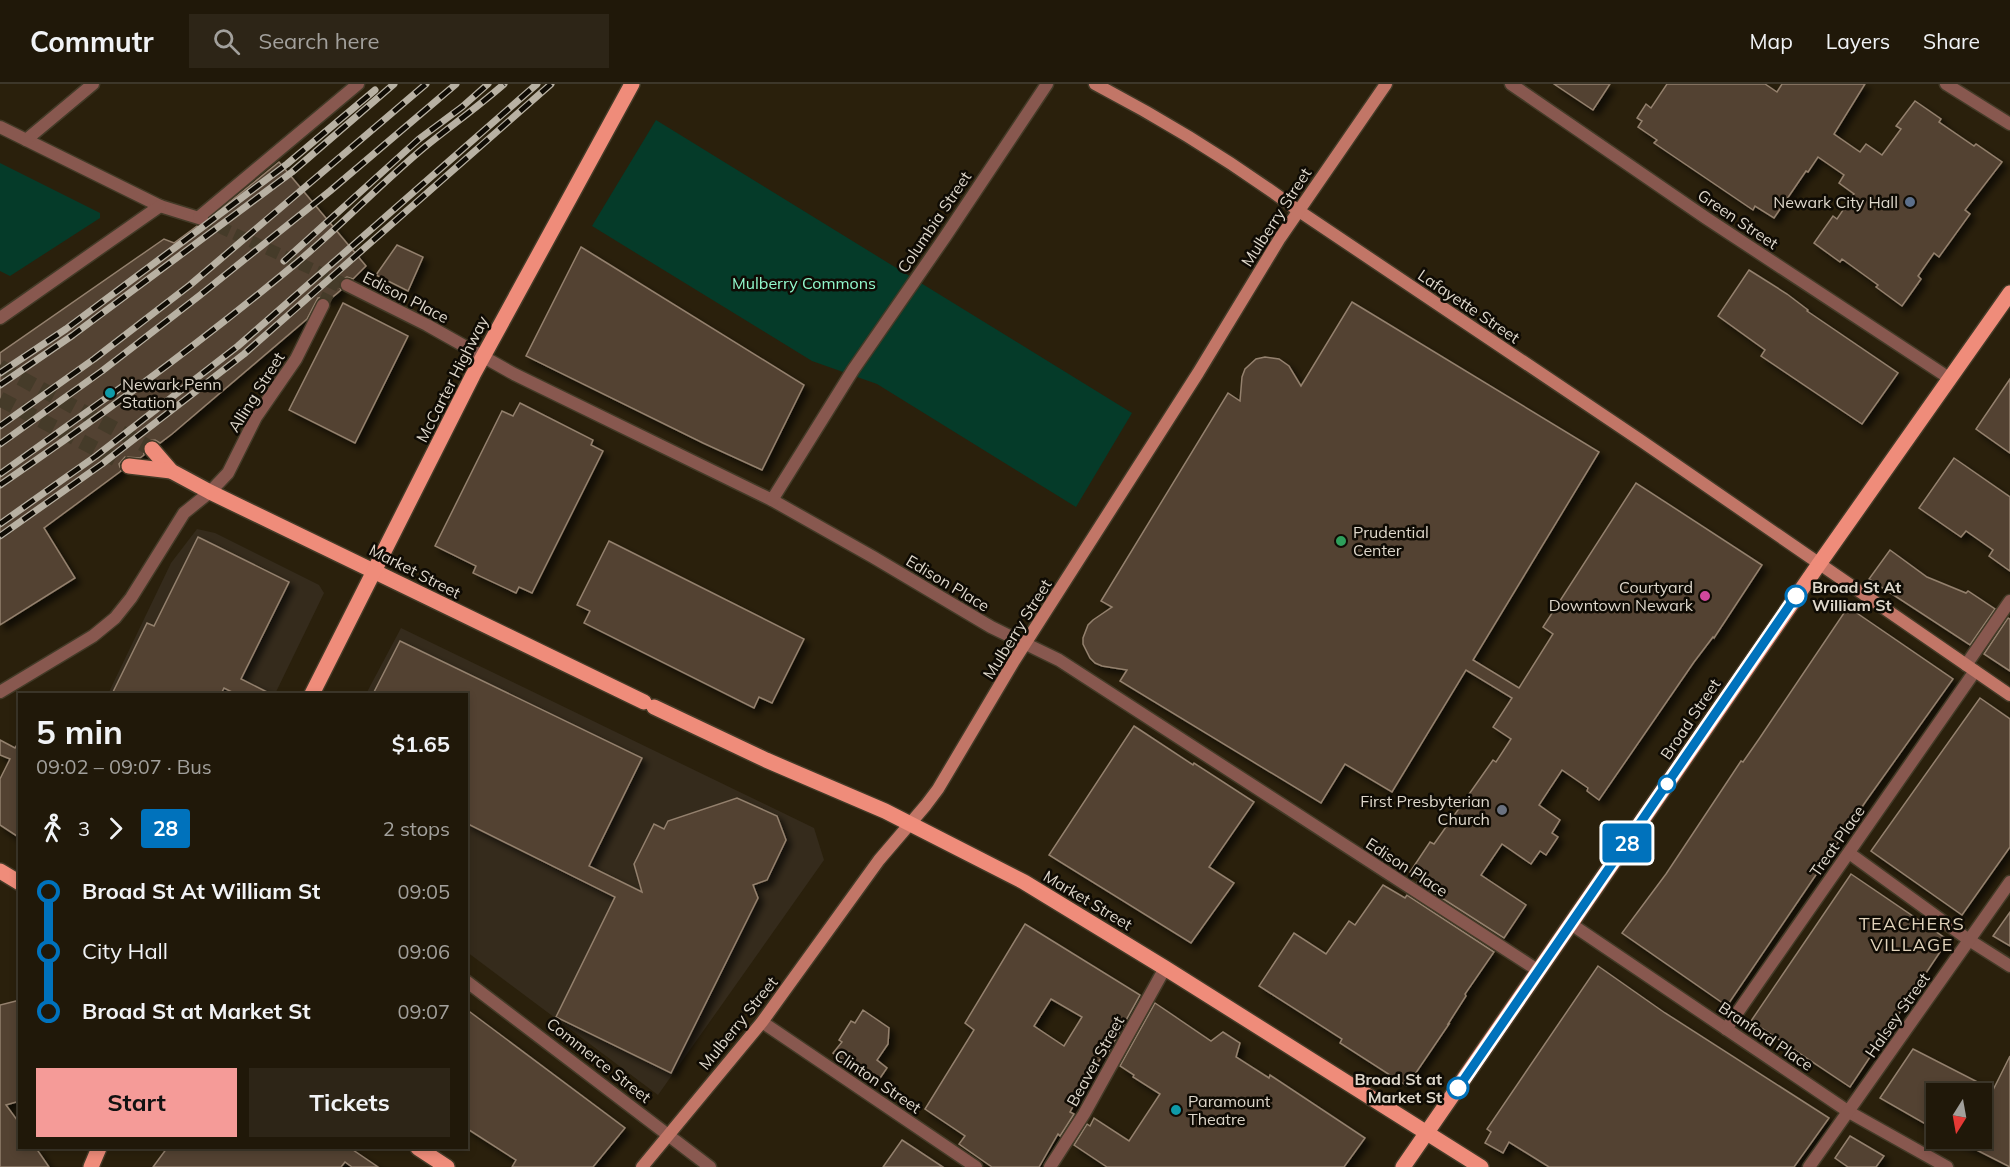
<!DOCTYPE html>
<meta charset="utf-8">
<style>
body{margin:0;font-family:Mulish,sans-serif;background:#2d2517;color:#f1f3f6;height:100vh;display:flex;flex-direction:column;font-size:22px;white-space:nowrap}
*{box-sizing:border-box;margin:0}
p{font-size:20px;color:#a2a09c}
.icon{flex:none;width:33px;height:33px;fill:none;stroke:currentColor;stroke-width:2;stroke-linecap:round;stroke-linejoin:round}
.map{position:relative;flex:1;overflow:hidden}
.drawer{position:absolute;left:18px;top:609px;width:450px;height:456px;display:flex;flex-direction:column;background:#201809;border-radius:0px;box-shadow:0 3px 9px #0003,0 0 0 2px #3d372a}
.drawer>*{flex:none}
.badge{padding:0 12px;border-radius:4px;font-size:21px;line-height:39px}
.needle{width:39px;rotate:191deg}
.controls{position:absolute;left:1926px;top:999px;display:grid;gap:12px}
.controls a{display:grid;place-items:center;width:66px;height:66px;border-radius:0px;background:#201809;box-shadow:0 3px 9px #0003,0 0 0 2px #3d372a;font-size:30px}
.map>.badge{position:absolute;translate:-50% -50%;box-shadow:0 0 0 3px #fff}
.legs{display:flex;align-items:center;gap:9px;height:66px;padding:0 18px;font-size:20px}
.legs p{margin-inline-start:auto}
.headline{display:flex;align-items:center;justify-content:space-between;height:102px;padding:0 18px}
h1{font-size:33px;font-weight:700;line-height:45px}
.cta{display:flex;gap:12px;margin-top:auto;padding:12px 18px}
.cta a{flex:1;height:69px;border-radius:0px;background:#f59b98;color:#111;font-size:24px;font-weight:700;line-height:69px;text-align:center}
.cta a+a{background:#2d2517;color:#f1f3f6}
ul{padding:0 18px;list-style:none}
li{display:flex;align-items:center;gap:21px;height:60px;font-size:22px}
li i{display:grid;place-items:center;width:9px;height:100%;margin:0 8px;background:currentColor}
li i::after{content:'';width:15px;height:15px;margin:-8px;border:4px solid;border-radius:50%;background:#201809}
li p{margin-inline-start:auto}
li:first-child i{background:linear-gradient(#0000 50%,currentColor 0)}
li:last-child i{background:linear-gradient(currentColor 50%,#0000 0)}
header{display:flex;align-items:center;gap:36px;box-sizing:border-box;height:84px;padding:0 30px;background:#201809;border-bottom:2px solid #3d372a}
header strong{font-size:28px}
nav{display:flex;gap:33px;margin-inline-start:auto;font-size:21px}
.search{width:420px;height:54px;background:#2d2517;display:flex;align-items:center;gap:15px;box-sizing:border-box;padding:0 21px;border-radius:0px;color:#a2a09c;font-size:22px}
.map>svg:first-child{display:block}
</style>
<header>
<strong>Commutr</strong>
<div class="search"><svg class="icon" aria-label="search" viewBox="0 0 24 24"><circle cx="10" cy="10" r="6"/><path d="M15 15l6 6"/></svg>Search here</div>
<nav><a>Map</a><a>Layers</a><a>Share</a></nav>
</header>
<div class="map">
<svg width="2010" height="1083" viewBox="0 0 2010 1083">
<defs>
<filter id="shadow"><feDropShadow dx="5" dy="5" stdDeviation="3" flood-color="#0009"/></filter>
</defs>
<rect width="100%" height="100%" fill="#2a200c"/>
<!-- commercial -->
<g fill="#352b1c">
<polygon points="197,445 215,449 319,501 324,509 275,610 108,610 171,479"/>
<polygon points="401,544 814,744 824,776 658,1011 467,868 466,610 366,610"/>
</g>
<!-- green -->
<g fill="#053b29">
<polygon points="656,36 1132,329 1076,423 877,300 812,277 592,142"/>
<polygon points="0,79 100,129 100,134 10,192 0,187"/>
</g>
<!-- building -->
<g fill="#534231" stroke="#94816e" stroke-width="1.5" fill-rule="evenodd" filter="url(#shadow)">
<polygon points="1554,0 1610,0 1593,26"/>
<polygon points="1667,0 1765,0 1777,8 1782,0 1865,0 1834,50 1860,68 1866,60 1882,71 1901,45 1896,42 1915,17 1941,35 1939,38 1974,62 1976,60 2002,78 1965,126 1970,130 1939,173 1934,169 1918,192 1921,195 1902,222 1876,203 1878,201 1842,175 1840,178 1814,159 1833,132 1837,135 1854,110 1839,99 1844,91 1818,73 1808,88 1806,87 1774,134 1755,122 1753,126 1654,59 1657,56 1638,43 1642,37 1637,34 1646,20 1651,24"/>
<polygon points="279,78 366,182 353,195 347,193 342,195 339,201 341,206 329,216 323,213 318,214 307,235 172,350 160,359 155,356 146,357 143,362 144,371 140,374 125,373 119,380 121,387 44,444 75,494 0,541 0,269 164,155 174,159 197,142 203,143 207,141 210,134"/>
<polygon points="397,161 423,173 408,207 376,191"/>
<polygon points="581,163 804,301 762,386 703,359 526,272"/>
<polygon points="1749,186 1787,210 1808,226 1807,227 1898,289 1862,340 1761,272 1765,266 1718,232"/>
<polygon points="1352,218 1599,368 1473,576 1519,604 1553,550 1543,543 1636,399 1762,481 1714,554 1713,553 1694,578 1599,716 1587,707 1588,704 1562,686 1539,721 1560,736 1552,749 1558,753 1546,771 1540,767 1531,780 1502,760 1481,791 1526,821 1504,854 1417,798 1420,795 1410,788 1430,758 1434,760 1493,676 1496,678 1511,655 1493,643 1512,614 1466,586 1392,708 1345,680 1321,719 1120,597 1127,586 1102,582 1095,579 1090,574 1083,560 1083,554 1088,541 1093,536 1112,523 1101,517 1228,309 1240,317 1242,293 1245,285 1256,275 1265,273 1279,275 1289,282 1301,302"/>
<polygon points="343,219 408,252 355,359 289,326"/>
<polygon points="2010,295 2010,369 1976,345"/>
<polygon points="520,319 593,356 591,361 603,367 532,509 519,503 516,509 473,489 476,482 435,462 502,327 513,332"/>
<polygon points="1954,374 2010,413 2010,487 1989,472 1993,466 1966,447 1961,453 1919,424"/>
<polygon points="198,453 289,498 241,595 271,610 236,610 224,604 221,610 112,610 147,539 154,542"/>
<polygon points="609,457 804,555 772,619 759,613 754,624 584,539 590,527 577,521"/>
<polygon points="1890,466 1927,493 1966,509 1968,507 1995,525 1970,561 1869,495"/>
<polygon points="1848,523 1953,595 1866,717 1727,922 1622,849 1666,790 1741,677 1743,678 1759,655"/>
<polygon points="2008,534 2010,535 2010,587 1984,570"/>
<polygon points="400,557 642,674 589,782 642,808 634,780 654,740 664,745 668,737 737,714 777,732 786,756 767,796 753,801 758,814 671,989 556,933 615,813 466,739 466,610 373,610"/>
<polygon points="1980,614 2010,635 2010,763 1962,831 1871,767"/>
<polygon points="1134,642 1193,681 1194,679 1254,718 1209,783 1234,799 1191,859 1049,771"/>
<polygon points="0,656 15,664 20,656 20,754 0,741 0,695 10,675 0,671"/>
<polygon points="1851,790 1948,856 1850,1003 1751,937"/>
<polygon points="1383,801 1405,814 1407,811 1494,868 1465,910 1466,912 1448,940 1449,940 1407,1002 1340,959 1342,955 1259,902 1294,849 1326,870 1349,837 1355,841"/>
<polygon points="2010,828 2010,862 1993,852"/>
<path d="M1025,840l115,71 -35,63 -3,-2 -32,56 4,2 -14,22 -2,-2 -19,33h-47l-33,-23 6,-8 -40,-27 49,-79 -9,-7zM1051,915l31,18 -18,29 -30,-20z"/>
<polygon points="1598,882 1665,929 1829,1034 1794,1083 1549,1083 1509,1058 1503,1069 1485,1059 1491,1048 1487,1045"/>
<polygon points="20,916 20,1017 6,1021 20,1040 20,1064 36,1064 49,1083 0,1083 0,921"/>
<polygon points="1155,919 1211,957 1223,948 1240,959 1236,973 1269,994 1270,991 1365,1054 1344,1083 1107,1083 1074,1061 1087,1040 1090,1042 1094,1034 1129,1057 1160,1010 1133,993 1134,991 1120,982"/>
<polygon points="466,925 625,1044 593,1083 512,1083 516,1076 466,1044"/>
<polygon points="863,926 889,944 888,960 877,976 887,984 876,1000 833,969 842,958 839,956 851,937 855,939"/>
<polygon points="1913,965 1993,1006 2010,972 2010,1083 1953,1054 1982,1054 1982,1010 1936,1010 1936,1046 1880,1014"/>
<polygon points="1850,1052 1884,1072 1876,1083 1848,1083 1835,1074"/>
<polygon points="902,1056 943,1083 883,1083"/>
<polygon points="167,1064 350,1064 378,1083 352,1083 345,1078 341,1083 153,1083"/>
</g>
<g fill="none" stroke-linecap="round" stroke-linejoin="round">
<!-- street-tunnel -->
<g stroke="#453b29" stroke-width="12" stroke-dasharray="12 6" stroke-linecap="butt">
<polyline points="202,135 347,201"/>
<polyline points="323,221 335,196"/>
</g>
<!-- secondary-tunnel -->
<polyline stroke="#453b29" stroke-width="12" stroke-dasharray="12 6" stroke-linecap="butt" points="0,281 3,284"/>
<!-- primary-tunnel -->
<g stroke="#453b29" stroke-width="15" stroke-dasharray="15 8" stroke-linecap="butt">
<polyline points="0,283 152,365"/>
<polyline points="0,315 129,382"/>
</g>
<defs>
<g id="street">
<polyline points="1511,0 1706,134 1949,294"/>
<polyline points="1946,0 2010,40"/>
<polyline points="0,43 160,122 202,135"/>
<polyline points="26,56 93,0"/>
<polyline points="199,133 358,0"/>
<polyline points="347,201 427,241 514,290 772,416 873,473 991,543 1059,576 1539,887"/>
<polyline points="0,234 160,122"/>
<polyline points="772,416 853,286 945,153 1047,0"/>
<polyline points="1966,581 2010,517"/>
<polyline points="0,608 93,552 115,534 131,514 184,429 210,408 228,389 256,333 296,275 323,221"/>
<polyline points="1849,769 1969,856 2010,882"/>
<polyline points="1571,840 1849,1028 1947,1083"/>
<polyline points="466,897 710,1083"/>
<polyline points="762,938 976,1083"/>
<polyline points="1726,945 1975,587"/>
<polyline points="1050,1083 1084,1030 1165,884"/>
<polyline points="1809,1083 2010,798"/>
</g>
<g id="secondary">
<path d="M1095,0c71,37 139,79 204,127l341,229 370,255"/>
<polyline points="642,1083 762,938 879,776 926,721 938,705 1014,577 1198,289 1280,154 1386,0"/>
</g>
<g id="primary">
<polyline points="152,365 171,387 210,408 644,618"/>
<polyline points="129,382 171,387"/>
<polyline points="312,610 473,291 632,0"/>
<polyline points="654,623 766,676 885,727 1024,798 1165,884 1481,1083"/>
<polyline points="0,787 20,799"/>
<polyline points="418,1064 447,1083"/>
<polyline points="91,1083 99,1064"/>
<polyline points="1403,1083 1819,480 2010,209"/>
</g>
</defs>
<!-- street casing -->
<use href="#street" stroke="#433a27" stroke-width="15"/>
<!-- secondary casing -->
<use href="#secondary" stroke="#433a27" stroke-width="15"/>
<!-- primary casing -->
<use href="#primary" stroke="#433a27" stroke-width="18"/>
<!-- street -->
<use href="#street" stroke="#88584f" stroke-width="12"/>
<!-- secondary -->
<use href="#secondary" stroke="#c27667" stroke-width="12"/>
<!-- primary -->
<use href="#primary" stroke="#ef8c7a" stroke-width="15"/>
<defs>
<g id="rail">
<polyline points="284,177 419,55 462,23 488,0"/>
<polyline points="0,289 66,245 287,80 375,6"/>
<polyline points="0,301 73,251 292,88 394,0"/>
<polyline points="0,342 94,275 190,201 426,0"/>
<polyline points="0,360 102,287 199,212 330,107 456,0"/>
<polyline points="0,390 123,302"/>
<path d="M0,401c101,-69 200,-142 294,-220 46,-38 86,-81 132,-119 26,-21 53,-40 78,-62"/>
<polyline points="0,440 96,372 238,262 537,0"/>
<polyline points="0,452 102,380 244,270 551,0"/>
</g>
</defs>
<!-- rail casing -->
<use href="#rail" stroke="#b8b1a3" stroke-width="7"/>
<!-- rail -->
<use href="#rail" stroke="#0f0b04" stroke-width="4.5" stroke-dasharray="14" stroke-linecap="butt"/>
</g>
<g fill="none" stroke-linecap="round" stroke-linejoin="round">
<defs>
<polyline id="line-1" points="1458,1004 1796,512"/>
</defs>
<!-- line-1 casing -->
<use href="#line-1" stroke="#fff" stroke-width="14"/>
<!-- line-1 -->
<use href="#line-1" stroke="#0072bc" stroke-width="9"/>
</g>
<!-- markers -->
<circle fill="#5c6f8a" stroke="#0f0b04" stroke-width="2" cx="1910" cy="118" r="6"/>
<g fill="#0f9aa8" stroke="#0f0b04" stroke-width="2">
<circle cx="110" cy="309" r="6"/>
<circle cx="1176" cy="1026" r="6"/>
</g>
<circle fill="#2e9e5b" stroke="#0f0b04" stroke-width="2" cx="1341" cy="457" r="6"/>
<circle fill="#d1479c" stroke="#0f0b04" stroke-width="2" cx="1705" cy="512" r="6"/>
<g fill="#fff" stroke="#0072bc" stroke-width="3">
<circle cx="1796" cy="512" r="10"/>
<circle cx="1667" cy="700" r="8"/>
<circle cx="1458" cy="1004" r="10"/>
</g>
<circle fill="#6b7280" stroke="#0f0b04" stroke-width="2" cx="1502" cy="726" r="6"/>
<g text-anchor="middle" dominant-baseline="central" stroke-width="5" stroke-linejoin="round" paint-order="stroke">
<!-- poi labels -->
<g font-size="16" fill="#ded7cb" stroke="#0f0b04" text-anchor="end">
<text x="1898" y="118">Newark City Hall</text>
<text x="122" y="300" text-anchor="start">Newark Penn<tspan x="122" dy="18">Station</tspan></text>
<text x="1353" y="448" text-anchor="start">Prudential<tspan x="1353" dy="18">Center</tspan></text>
<text x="1693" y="503">Courtyard<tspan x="1693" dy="18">Downtown Newark</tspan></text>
<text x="1490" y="717">First Presbyterian<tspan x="1490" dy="18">Church</tspan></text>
<text x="1188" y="1017" text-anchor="start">Paramount<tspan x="1188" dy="18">Theatre</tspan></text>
</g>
<!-- street labels -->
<g font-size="16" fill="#ded7cb" stroke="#0f0b04">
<text transform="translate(1276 133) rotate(-57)">Mulberry Street</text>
<text transform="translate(1738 135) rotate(34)">Green Street</text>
<text transform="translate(934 138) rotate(-56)">Columbia Street</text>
<text transform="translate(406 213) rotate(27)">Edison Place</text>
<text transform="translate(1469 222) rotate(34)">Lafayette Street</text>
<text transform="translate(452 295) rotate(-63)">McCarter Highway</text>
<text transform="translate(256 308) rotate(-58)">Alling Street</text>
<text transform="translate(415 487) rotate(27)">Market Street</text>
<text transform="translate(948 499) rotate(31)">Edison Place</text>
<text transform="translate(1017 545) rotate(-58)">Mulberry Street</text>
<text transform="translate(1690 635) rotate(-56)">Broad Street</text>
<text transform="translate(1837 757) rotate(-55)">Treat Place</text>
<text transform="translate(1407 783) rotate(33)">Edison Place</text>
<text transform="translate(1088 816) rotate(31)">Market Street</text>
<text transform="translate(1897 931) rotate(-55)">Halsey Street</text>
<text transform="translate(738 939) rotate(-51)">Mulberry Street</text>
<text transform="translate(1766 952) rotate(34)">Branford Place</text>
<text transform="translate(599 976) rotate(38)">Commerce Street</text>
<text transform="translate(1095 977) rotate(-61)">Beaver Street</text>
<text transform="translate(878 997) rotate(34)">Clinton Street</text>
</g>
<!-- park labels -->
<g font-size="16" fill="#92f9cd" stroke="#0f0b04">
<text x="804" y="199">Mulberry Commons</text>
</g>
<!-- stop labels -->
<g font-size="16" font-weight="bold" fill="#ded7cb" stroke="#0f0b04" text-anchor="start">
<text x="1812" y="503">Broad St At<tspan x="1812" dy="18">William St</tspan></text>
<text x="1442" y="995" text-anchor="end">Broad St at<tspan x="1442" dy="18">Market St</tspan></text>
</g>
<!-- neighbourhood labels -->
<g font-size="18" letter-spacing="1.5" fill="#e1d3bb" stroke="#0f0b04">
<text x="1912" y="839">TEACHERS<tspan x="1912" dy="21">VILLAGE</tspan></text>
</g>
</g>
</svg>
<div class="controls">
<a><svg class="needle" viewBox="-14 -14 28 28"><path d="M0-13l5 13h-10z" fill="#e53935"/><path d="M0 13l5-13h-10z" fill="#a2a09c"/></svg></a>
</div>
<b class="badge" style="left:1627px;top:759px;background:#0072bc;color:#fff">28</b>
<section class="drawer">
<div class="headline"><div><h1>5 min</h1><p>09:02 – 09:07 · Bus</p></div><b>$1.65</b></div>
<div class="legs"><svg class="icon" aria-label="walk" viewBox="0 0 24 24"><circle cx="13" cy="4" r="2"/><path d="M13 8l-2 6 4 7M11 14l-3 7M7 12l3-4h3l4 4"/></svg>3<svg class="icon" aria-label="forward" viewBox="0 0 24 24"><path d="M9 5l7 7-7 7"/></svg><b class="badge" style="background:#0072bc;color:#fff">28</b><p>2 stops</p></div>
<ul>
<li><i style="color:#0072bc"></i><b>Broad St At William St</b><p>09:05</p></li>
<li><i style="color:#0072bc"></i><span>City Hall</span><p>09:06</p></li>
<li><i style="color:#0072bc"></i><b>Broad St at Market St</b><p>09:07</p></li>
</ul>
<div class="cta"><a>Start</a><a>Tickets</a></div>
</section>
</div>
